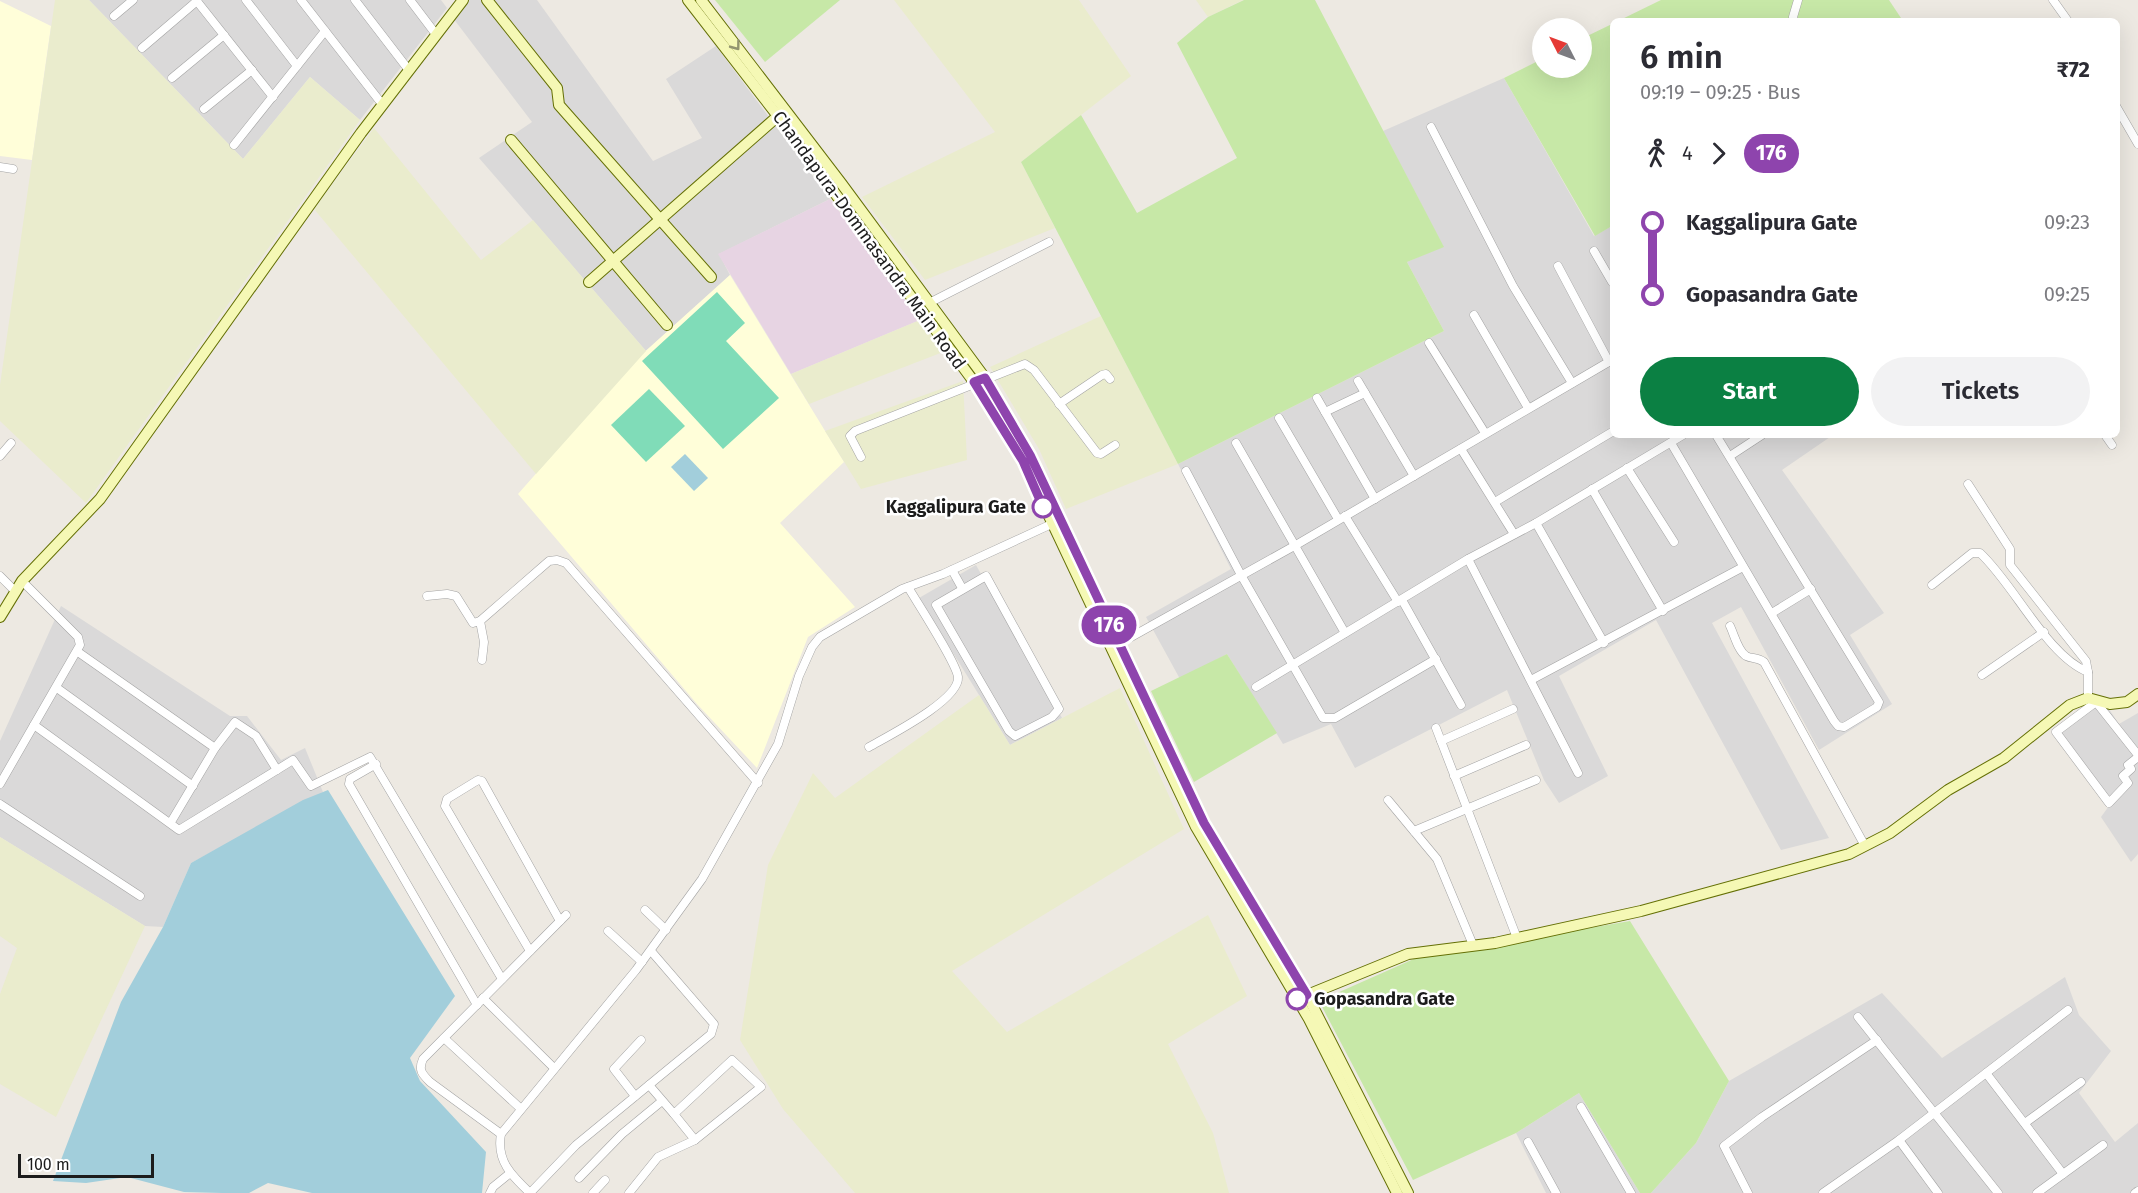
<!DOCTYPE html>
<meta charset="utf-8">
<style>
body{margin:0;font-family:"Fira Sans",sans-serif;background:#f2f2f3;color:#2b2b33;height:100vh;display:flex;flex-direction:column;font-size:22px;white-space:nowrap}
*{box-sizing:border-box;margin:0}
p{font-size:20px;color:#7c7c81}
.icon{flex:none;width:33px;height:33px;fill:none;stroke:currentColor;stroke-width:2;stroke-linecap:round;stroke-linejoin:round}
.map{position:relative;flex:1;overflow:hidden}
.details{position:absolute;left:1610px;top:18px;width:510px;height:420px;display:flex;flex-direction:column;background:#fff;border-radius:9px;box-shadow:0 6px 24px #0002}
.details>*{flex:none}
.badge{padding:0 12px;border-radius:20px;font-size:21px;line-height:39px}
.needle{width:39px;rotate:312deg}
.controls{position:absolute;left:1532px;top:18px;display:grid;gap:12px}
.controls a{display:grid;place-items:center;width:60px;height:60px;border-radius:50%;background:#fff;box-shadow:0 6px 24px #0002;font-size:30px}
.scale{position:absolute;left:18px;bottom:15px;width:136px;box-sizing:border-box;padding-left:6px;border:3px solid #1c1c1c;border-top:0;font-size:16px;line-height:21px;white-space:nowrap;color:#1c1c1c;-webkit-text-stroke:4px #fff;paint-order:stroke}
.map>.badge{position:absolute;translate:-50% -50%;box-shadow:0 0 0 3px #fff}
.legs{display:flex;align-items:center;gap:9px;height:66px;padding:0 30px;font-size:20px}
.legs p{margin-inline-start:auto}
.headline{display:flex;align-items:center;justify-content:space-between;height:102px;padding:0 30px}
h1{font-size:33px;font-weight:600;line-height:45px}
.button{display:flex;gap:12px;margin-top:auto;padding:12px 30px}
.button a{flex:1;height:69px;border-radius:36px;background:#0b8043;color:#fff;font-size:24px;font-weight:600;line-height:69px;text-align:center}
.button a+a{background:#f2f2f3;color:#2b2b33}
ul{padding:0 30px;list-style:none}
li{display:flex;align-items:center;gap:21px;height:72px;font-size:22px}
li i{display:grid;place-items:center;width:9px;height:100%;margin:0 8px;background:currentColor}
li i::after{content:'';width:15px;height:15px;margin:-8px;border:4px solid;border-radius:50%;background:#fff}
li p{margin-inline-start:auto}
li:first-child i{background:linear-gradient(#0000 50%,currentColor 0)}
li:last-child i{background:linear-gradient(currentColor 50%,#0000 0)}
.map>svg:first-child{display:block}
</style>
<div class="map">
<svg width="2138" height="1193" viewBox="0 0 2138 1193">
<rect width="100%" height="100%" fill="#ede9e2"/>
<!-- residential -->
<g fill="#dad9d9">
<polygon points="89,0 441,0 447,8 360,120 310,77 243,159"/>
<polygon points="469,0 537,0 653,161 702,138 666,79 716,46 830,199 719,254 730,275 646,351 479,158 532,122 453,18"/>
<polygon points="1504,78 1594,236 1612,226 1612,435 1833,435 1782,470 1884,613 1850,635 1892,704 1819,750 1741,607 1712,623 1829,838 1781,850 1656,620 1559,676 1608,776 1559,803 1544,780 1507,690 1355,768 1331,724 1283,744 1227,654 1180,679 1146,617 1231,569 1178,464 1444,331 1407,262 1443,246 1383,131"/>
<polygon points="976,565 1062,718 1010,745 919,598"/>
<polygon points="61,606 230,716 247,716 281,760 305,748 323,792 191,863 163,927 145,926 0,837 0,741"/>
<polygon points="2092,702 2107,706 2119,724 2138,713 2138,854 2131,862 2101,817 2109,806 2051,730"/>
<polygon points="2065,977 2079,1015 2111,1051 2079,1093 2115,1142 2138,1123 2138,1193 1651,1193 1696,1143 1729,1081 1882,993 1942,1058"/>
<polygon points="1579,1093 1640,1193 1546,1193 1516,1133"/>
</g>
<!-- industrial -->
<polygon fill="#e7d4e3" points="830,199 920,320 791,374 718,254"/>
<!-- education -->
<g fill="#fffed9">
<polygon points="0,1 51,26 32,160 0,156"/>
<polygon points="730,275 844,462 780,523 855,607 808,637 757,768 697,704 518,494 640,356"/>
</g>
<!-- farmland -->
<g fill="#eaeccd">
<polygon points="55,0 89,0 243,159 310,77 360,120 86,503 0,421 0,385"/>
<polygon points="894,0 1079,0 1131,76 1021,162 1055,228 925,280 862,197 995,132"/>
<polygon points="1196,0 1243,0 1208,17"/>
<polygon points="374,128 481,260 533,220 646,351 536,474 314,209"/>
<polygon points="1101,316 1178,464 1066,509 1039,449 990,367"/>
<polygon points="920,320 943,352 809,404 791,374"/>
<polygon points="963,381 967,460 861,489 825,431"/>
<polygon points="1120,688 1184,829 952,971 1007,1032 1208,915 1247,996 1168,1044 1213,1133 1229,1193 855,1193 783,1109 740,1040 768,865 813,773 835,798 979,695 1010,745"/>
<polygon points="0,837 145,926 56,1117 0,1084 0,994 17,948 0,936"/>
</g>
<!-- grass -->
<g fill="#c7e8a7">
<polygon points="715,0 840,0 765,62"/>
<polygon points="1244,0 1315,0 1444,247 1407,262 1444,331 1178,464 1021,162 1081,115 1137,213 1237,158 1177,43 1208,17"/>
<polygon points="1661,0 1889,0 1903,21 1618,21"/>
<polygon points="1612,24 1612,226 1595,236 1504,78 1542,59 1542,68 1581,68 1581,39"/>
<polygon points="1227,654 1277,733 1194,782 1151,691"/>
<polygon points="1630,921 1729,1081 1696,1143 1651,1193 1640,1193 1579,1093 1516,1133 1413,1180 1319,1001 1416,958"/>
</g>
<!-- pitch -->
<g fill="#80dcb8">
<polygon points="717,292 745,323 726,341 779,398 723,449 642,361"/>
<polygon points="649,389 685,426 646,462 611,425"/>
</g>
<!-- water -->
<g fill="#a2cedb">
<polygon points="685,454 708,478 694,491 671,467"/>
<polygon points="328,790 455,996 410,1058 420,1081 486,1152 482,1193 312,1193 268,1183 249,1193 222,1193 184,1192 127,1177 86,1183 53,1181 121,1002 163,927 191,863 303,800"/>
</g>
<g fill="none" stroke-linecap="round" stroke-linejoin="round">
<defs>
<g id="street">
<polyline points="196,0 273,97"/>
<polyline points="246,0 297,66"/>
<polyline points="301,0 382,104"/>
<polyline points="355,0 408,69"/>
<polyline points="410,0 435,33"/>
<polyline points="2053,0 2068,21"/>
<polyline points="114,16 133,0"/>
<polyline points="1794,21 1793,17 1798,0"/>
<polyline points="142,48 197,1"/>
<polyline points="172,78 224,35"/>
<polyline points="2116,106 2138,144"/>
<polyline points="204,109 252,70"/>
<polyline points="1431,127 1513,286 1572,383"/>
<polyline points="234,145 325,31"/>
<polyline points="0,167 13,169"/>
<polyline points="1594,251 1612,282"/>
<polyline points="1558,266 1609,362"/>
<polyline points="929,303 1049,242"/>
<polyline points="1474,315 1528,408"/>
<polyline points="1429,343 1485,433"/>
<polyline points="1358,381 1414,476"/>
<polyline points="1317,398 1375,499"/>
<polyline points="1059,404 1102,375 1106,374 1110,379"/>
<polyline points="1325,412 1365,393"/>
<polyline points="1279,418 1338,519"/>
<polyline points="2105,435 2112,445"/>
<polyline points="1236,443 1345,633"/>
<polyline points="1671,443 1834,721 1838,726 1844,727 1877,707 1879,702 1716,435"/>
<polyline points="1461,449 1514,534"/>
<polyline points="0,456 11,443"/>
<polyline points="1730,456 1762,435"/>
<polyline points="861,457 850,436 855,431 1025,364 1034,370 1097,453 1101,454 1115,445"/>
<polyline points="1627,468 1674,542"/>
<polyline points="1186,471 1241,575 1323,718 1335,718 1436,659"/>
<polyline points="1968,484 2010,549 2010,565 2086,661 2088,672 2088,698"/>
<polyline points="1592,489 1663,611"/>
<polyline points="1495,502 1612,432"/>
<polyline points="1345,516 1398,602"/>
<polyline points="1536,523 1604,643"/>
<polyline points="1468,559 1578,773"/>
<polyline points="952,570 962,588"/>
<polyline points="0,576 16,592"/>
<polygon points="986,576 1059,709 1052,717 1015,736 1009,731 936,605"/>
<path d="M1932,585l40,-32h8c34,31 67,103 108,119"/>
<polyline points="427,596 447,594 456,596 473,623 480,621"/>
<polyline points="1402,600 1461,705"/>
<polyline points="1772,613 1811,589"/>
<path d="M1730,626c4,8 8,25 16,30 6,3 11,1 18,6l101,184"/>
<polyline points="1115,646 1296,545 1612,360"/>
<polyline points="78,652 215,748 171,822"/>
<polyline points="482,660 484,642 480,621 549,561 557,560 566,563 758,783"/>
<polyline points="1982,675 2044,632"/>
<polyline points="1531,680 1743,567"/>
<polyline points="1256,687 1468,559 1536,523 1683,435"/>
<polyline points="57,688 193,786"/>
<polyline points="34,725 179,830 293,760 311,786 370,757 502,979"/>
<polyline points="1436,728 1517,938"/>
<polyline points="1441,741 1513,709"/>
<path d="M869,747c19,-11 91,-47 89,-70 -2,-15 -40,-73 -50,-90"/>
<polyline points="215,748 235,722 256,736 277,770"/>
<polyline points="2138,755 2096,702 2056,732 2109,803 2128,783 2123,776 2131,769 2128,765 2138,757"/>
<polyline points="376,764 350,779 349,784 477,1005"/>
<polyline points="1454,776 1526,745"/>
<polyline points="0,784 80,645 78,637 22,581"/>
<polyline points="1388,800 1437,859 1473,945"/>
<polyline points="0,804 140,896"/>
<polyline points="1414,831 1536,780"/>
<polyline points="645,910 666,930"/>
<polyline points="608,931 642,962"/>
<polyline points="530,951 445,806 447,799 478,780 482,781 560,921"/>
<polyline points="483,998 554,1068"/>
<polyline points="1858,1017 1998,1193"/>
<polyline points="444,1038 520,1108"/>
<polyline points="1986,1073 2063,1174"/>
<polyline points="635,1096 614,1069 641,1040"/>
<polyline points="1581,1107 1631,1193"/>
<polyline points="674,1114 695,1140"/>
<polyline points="2025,1123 2081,1082"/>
<path d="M501,1134l-71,-52c-8,-8 -12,-12 -7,-23l143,-144"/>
<polyline points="1899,1140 1938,1193"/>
<polyline points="1528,1142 1556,1193"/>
<polyline points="579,1178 622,1134 662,1101"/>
<polyline points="490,1193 493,1187 509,1174"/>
<path d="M530,1193c-18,-17 -34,-32 -29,-59l135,-164 66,-91 76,-135 21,-68 13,-29 8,-10 82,-48 41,-15 113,-52"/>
<polyline points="530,1193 576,1145 711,1034 714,1024 651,951"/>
<polyline points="593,1193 605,1180"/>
<polyline points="629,1193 658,1157 695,1140 761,1087 732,1060 674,1114 649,1085"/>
<polyline points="1748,1193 1724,1146 1762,1117 1877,1040"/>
<polyline points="1823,1193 1899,1140 2068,1010"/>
<polyline points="2037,1193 2103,1145"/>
<polyline points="2135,1193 2138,1191"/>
</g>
<g id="secondary">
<polyline points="487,0 557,88 559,105 711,277"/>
<polyline points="688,0 781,120 974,382 1023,461 1196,827 1309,1019 1397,1193"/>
<polyline points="701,0 841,183 985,378 1030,455 1204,823 1307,995 1408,1193"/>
<polyline points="511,140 667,325"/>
<polyline points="589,282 778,116"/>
<polyline points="0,617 22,581 100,499 361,133 463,0"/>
<polyline points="1300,998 1408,954 1495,943 1641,911 1849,854 1890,833 1948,790 2004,758 2070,705 2088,698 2110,704 2127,702 2138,694"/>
</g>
</defs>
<!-- street casing -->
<use href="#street" stroke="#a3a3a3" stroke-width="9"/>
<!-- secondary casing -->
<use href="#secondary" stroke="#657006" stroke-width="12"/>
<!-- street -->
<use href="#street" stroke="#fff" stroke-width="8"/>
<!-- secondary -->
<use href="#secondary" stroke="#f5f8b5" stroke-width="10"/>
</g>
<!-- one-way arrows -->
<defs><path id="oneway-chevron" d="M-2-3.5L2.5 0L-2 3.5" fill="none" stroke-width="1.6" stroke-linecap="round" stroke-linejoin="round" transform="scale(1.5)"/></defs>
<use stroke="#939570" href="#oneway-chevron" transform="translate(736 46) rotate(53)"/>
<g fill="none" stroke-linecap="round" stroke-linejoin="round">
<defs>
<polyline id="line-1" points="1043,507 1023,461 974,382 985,378 1030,455 1204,823 1307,995 1297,999"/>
</defs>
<!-- line-1 casing -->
<use href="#line-1" stroke="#fff" stroke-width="14"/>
<!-- line-1 -->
<use href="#line-1" stroke="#8e44ad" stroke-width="9"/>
</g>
<!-- markers -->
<g fill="#fff" stroke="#8e44ad" stroke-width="3">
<circle cx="1043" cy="507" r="10"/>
<circle cx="1297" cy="999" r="10"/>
</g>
<g text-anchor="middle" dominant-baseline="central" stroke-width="5" stroke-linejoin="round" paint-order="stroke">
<!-- street labels -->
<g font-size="18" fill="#1c1c1c" stroke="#fff">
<text transform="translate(869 240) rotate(54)">Chandapura-Dommasandra Main Road</text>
</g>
<!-- stop labels -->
<g font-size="18" font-weight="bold" fill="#1c1c1c" stroke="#fff" text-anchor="end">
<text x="1026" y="507">Kaggalipura Gate</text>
<text x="1314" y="999" text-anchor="start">Gopasandra Gate</text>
</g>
</g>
</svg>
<div class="controls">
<a><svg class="needle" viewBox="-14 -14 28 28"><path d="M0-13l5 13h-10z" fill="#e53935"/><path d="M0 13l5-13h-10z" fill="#7c7c81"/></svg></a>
</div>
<div class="scale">100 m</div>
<b class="badge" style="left:1109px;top:625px;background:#8e44ad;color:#fff">176</b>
<section class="details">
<div class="headline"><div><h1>6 min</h1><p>09:19 – 09:25 · Bus</p></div><b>₹72</b></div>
<div class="legs"><svg class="icon" aria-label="walk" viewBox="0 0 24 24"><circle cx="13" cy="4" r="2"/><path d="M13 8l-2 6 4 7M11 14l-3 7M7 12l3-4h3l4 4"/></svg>4<svg class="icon" aria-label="forward" viewBox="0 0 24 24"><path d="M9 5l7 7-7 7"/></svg><b class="badge" style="background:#8e44ad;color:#fff">176</b></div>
<ul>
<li><i style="color:#8e44ad"></i><b>Kaggalipura Gate</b><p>09:23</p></li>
<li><i style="color:#8e44ad"></i><b>Gopasandra Gate</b><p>09:25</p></li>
</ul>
<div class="button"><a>Start</a><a>Tickets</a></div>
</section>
</div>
